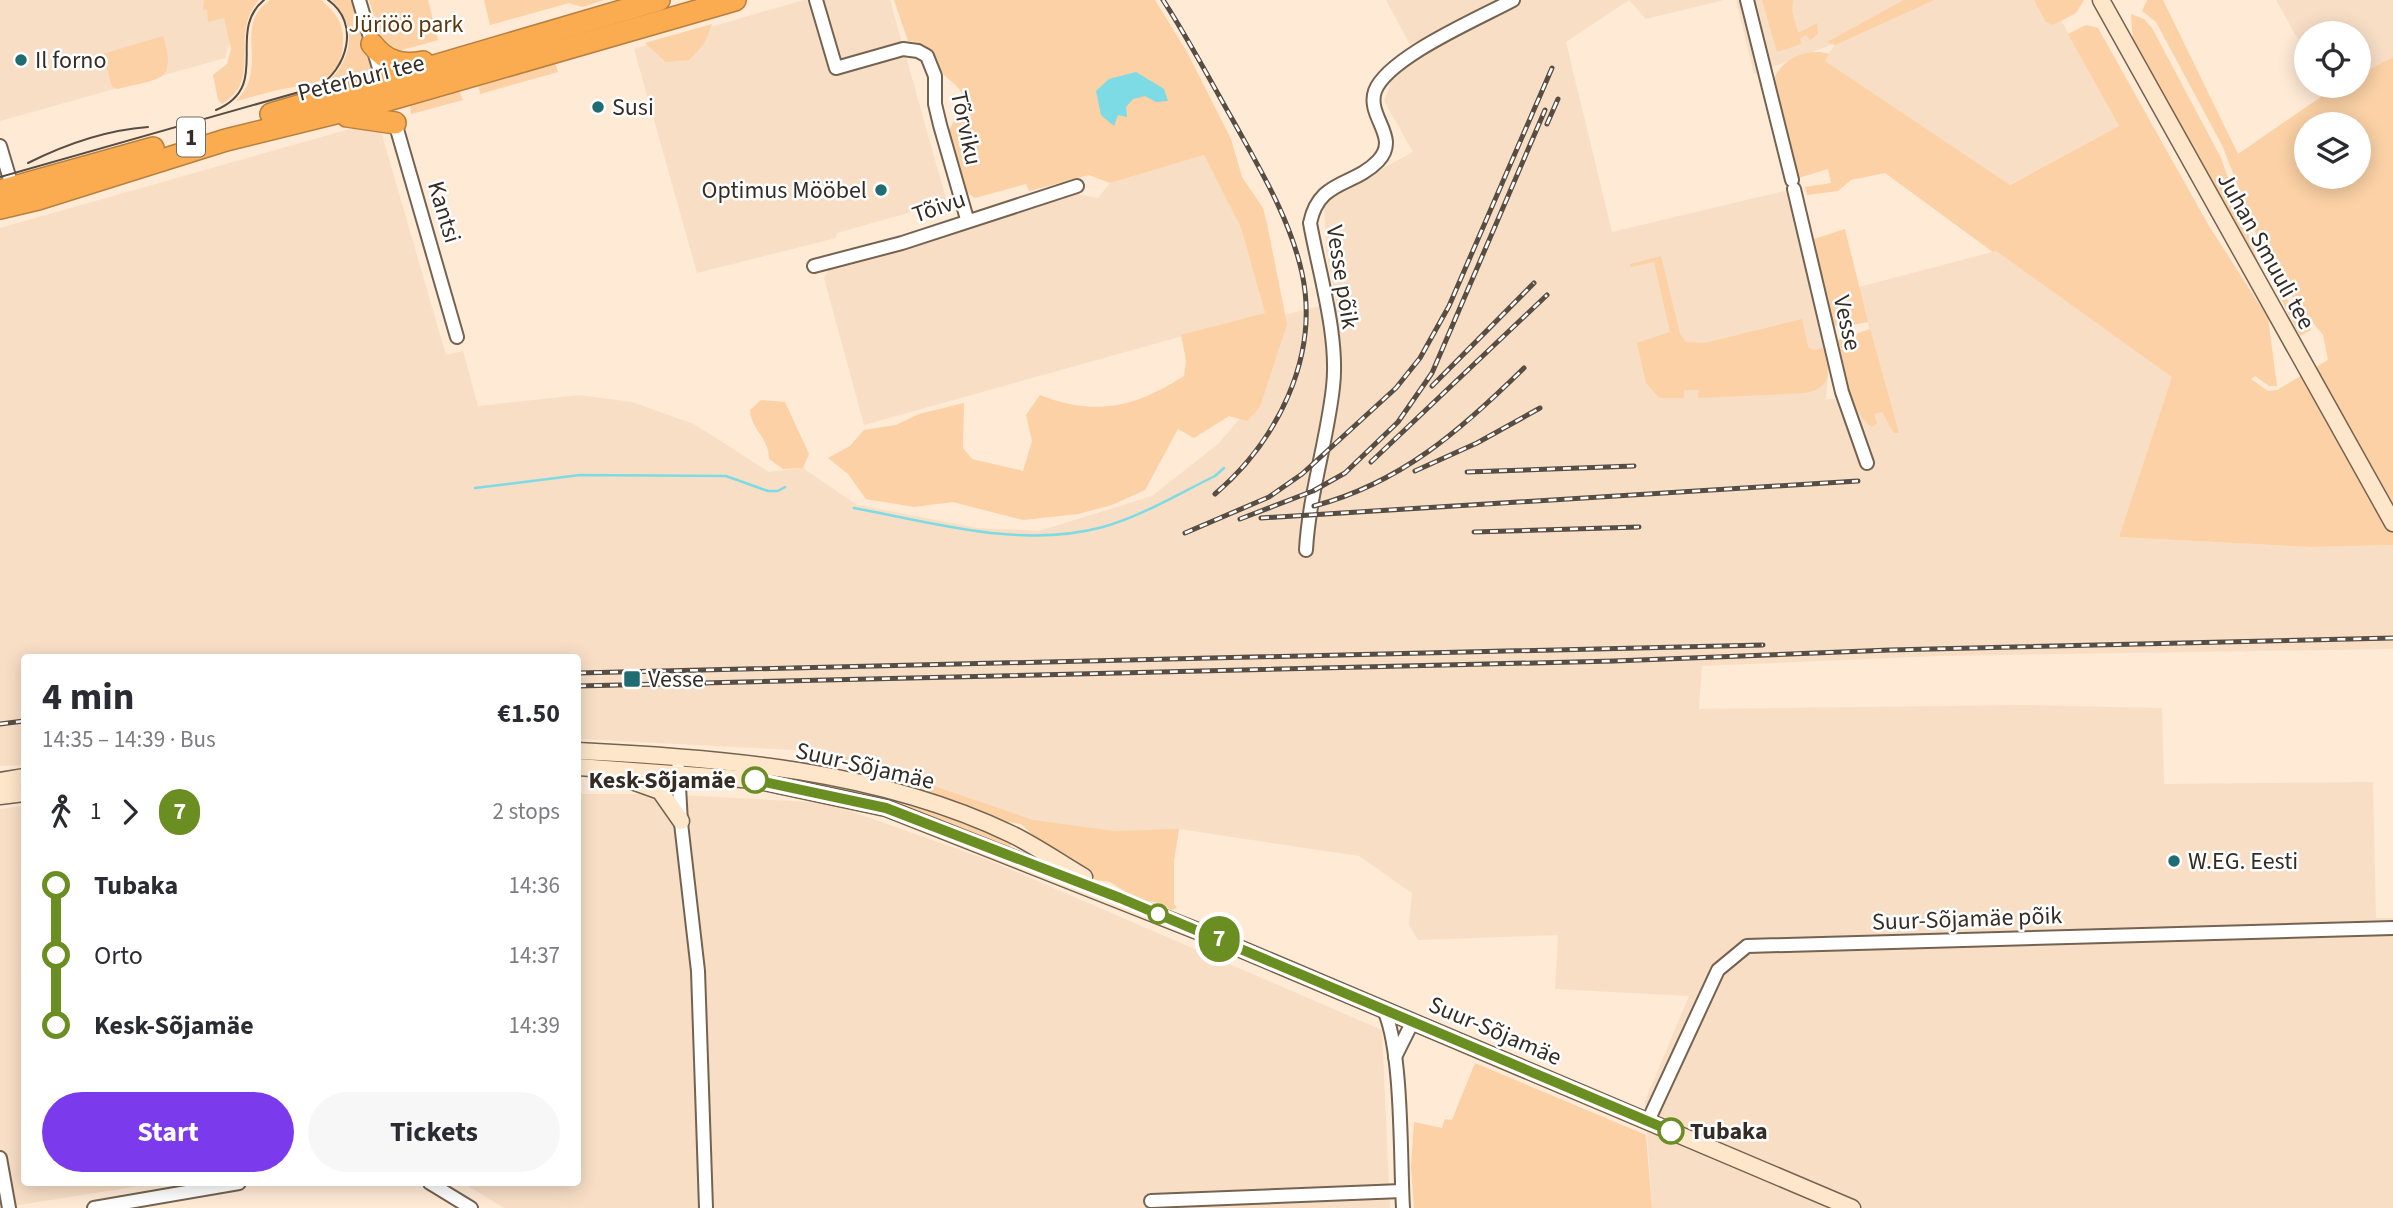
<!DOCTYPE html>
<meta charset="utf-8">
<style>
body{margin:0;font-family:"Source Sans 3",sans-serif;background:#f7f7f7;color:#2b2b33;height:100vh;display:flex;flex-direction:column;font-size:26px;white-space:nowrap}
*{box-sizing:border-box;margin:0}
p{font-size:23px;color:#7c7c81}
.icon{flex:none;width:38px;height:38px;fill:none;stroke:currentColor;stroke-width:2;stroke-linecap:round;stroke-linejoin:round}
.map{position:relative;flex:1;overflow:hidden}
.drawer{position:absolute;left:21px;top:654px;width:560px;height:532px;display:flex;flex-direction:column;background:#fff;border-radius:7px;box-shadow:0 4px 18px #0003}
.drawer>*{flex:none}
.badge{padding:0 14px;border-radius:23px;font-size:24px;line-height:46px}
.controls{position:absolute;left:2294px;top:21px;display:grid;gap:14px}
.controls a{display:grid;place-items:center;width:77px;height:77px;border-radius:50%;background:#fff;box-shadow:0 4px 18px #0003;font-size:35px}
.map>.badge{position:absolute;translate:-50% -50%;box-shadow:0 0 0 4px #fff}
.legs{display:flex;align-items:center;gap:10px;height:77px;padding:0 21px;font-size:23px}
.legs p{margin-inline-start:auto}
.headline{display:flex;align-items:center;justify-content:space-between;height:119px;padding:0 21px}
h1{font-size:38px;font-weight:700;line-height:52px}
.cta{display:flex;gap:14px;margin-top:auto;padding:14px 21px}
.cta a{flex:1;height:80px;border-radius:42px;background:#7c3aed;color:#fff;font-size:28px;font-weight:700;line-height:80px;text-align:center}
.cta a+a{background:#f7f7f7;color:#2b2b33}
ul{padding:0 21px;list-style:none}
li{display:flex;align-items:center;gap:24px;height:70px;font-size:26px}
li i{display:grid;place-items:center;width:10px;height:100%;margin:0 9px;background:currentColor}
li i::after{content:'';width:18px;height:18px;margin:-9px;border:5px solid;border-radius:50%;background:#fff}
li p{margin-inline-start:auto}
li:first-child i{background:linear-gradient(#0000 50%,currentColor 0)}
li:last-child i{background:linear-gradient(currentColor 50%,#0000 0)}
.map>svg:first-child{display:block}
</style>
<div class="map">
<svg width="2393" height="1208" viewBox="0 0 2393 1208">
<rect width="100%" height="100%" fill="#ffead6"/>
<!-- built -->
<g fill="#f8dec5">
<polygon points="0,0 238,0 240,7 225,58 0,121"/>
<polygon points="804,0 890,0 947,202 837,233 836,238 697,273 634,49"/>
<polygon points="1386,0 1724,0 1646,19 1629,0 1566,42 1612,232 1784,191 1790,198 1829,363 1826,399 1887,399 1859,287 1996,251 2173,377 2119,537 2310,547 2393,545 2393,649 1938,656 1702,666 1699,709 2026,705 2162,708 2164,784 2373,782 2376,918 2393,918 2393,1208 1652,1208 1645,1101 1689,996 1555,989 1558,935 1418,940 1409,925 1412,893 1359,856 1179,829 1174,860 1174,904 1030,822 990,812 840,756 813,751 578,739 578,658 24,658 24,765 0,766 0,228 378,121 446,355 463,351 478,406 579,395 632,402 694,424 769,472 803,468 857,505 978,528 1039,531 1152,496 1218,444 1247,410 1284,315 1336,302 1326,249 1324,200 1413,152 1384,101 1394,74 1418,60"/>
<polygon points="1736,0 2050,0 2119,126 2009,185 1824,61 1836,43 1754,74"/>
<polygon points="2276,0 2393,0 2393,57 2359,75 2359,33 2306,33 2306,54"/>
<polygon points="1204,155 1241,228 1265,313 864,425 824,278 830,267 941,238 958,226 1071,193 1098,198 1110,183"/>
<polygon points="578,794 662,794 828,803 991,861 1382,1030 1390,1208 504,1208 463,1183 578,1183"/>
<polygon points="24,806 24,1183 158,1183 0,1208 0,809"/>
</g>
<!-- green -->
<g fill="#fbd1a5" fill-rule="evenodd">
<path d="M204,0h55c-31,35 5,79 -37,104l-4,-4 -5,-25 14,-11 4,-15 -7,-31 -16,4 -1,-13 -4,1z"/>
<path d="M270,0h51c14,12 23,23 22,41 -1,45 -33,42 -65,49 -14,3 -28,8 -42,11 6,-7 12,-14 14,-24 7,-29 -10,-56 20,-77z"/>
<path d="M331,0h20l20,70 -7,6 -46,14c31,-21 45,-61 13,-90z"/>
<polygon points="369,0 428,0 438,40 395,52 384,45"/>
<polygon points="484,0 604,0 582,7 569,3 490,25"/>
<path d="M894,0h261l32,52 44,87 11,38 21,31 4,16 20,100 -27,83 -13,14 -18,-5 -35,22 -16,-9 -33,61 -33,15 -34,9 -55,6 -70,-18 -39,5 -48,-8 -18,-25 -20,-16 22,-12 14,-16 32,-5 23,-11 45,-11 -1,45 9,11 51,12 9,-30 -6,-26 14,-20c55,22 96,12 144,-19l2,-16 -5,-25 84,-22 -24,-85 -37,-73 -94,28 -21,-8 -60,16 -3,-7 -51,14 -9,-6 -17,-62 16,-28c-8,-23 -13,-16 -23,-30 -10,-17 -11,-30 -34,-31z"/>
<polygon points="1762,0 1793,0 1792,11 1798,33 1817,23 1818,34 1810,40 1806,35 1800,38 1801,44 1777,52"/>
<polygon points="1904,0 1934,0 1835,45 1827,42"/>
<polygon points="2034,0 2084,0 2076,13 2053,25 2046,22"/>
<path d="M2147,0h16l75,154 90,-62 12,-6h19v-11l34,-18v488l-83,2 -191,-10 53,-160 -176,-126 -3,1 -108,-79 -34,7 -13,11 -31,4 -2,-8 26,-4 -3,-14 -33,10 -22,-97c6,-22 34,-35 56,-28l-4,7 185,124 109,-59 -51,-92 18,-9 12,3 111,198 59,92 9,68h-8l-14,-10 -4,3 17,12 9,-1 51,-30 -5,-25 -54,-67 -46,-121 -67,-125 -14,-11zM2306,124h53v53h-53z"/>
<polygon points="2131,14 2144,19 2152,28 2221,158 2260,267 2255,269 2133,42"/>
<polygon points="712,24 704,44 689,60 666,62 645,43"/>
<path d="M163,36c15,48 -5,42 -45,53l-6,-2 -9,-33z"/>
<polygon points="555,63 558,72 480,94 478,85"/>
<polygon points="459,91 463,100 411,114 410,105"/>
<polygon points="1845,229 1868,322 1841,327 1832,325 1811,240"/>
<path d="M1661,256l19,78 6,8 19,1 97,-24 6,28 6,3 9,-2c6,24 11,39 -18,45l-107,5v-8h-14v8h-25l-13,-15 -9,-40 33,-11 -16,-70 -23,5 -1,-3z"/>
<polygon points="2272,282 2311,327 2311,330 2300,336"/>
<path d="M1870,329l29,104h-5l-12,-21 -8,2 3,10 -5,3c-19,-10 -32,-65 -37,-86z"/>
<path d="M761,400l24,2 24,52 -6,14 -20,1 -14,-10c0,-22 -18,-29 -19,-49z"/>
<polygon points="843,755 1033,820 1114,831 1179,829 1174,860 1174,904 1177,908 1171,910 1160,903 1137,899 1110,882 1096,880 1052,853 1021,824 1000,821 852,772"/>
<polygon points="849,789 932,809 1010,841 1011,846 1008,849 848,793"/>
<polygon points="1475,1063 1646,1135 1652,1208 1414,1208 1411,1167 1414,1122 1442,1128 1445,1119 1452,1120"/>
</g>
<!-- water -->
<polygon fill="#7cdbe4" points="1136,72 1164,89 1168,101 1156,102 1145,96 1133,99 1126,107 1127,117 1118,115 1114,126 1101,115 1096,91 1109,79"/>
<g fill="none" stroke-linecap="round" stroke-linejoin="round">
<!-- stream -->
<g stroke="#7cdbe4" stroke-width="2.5">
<polyline points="475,488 580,475 726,476 768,491 778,491 785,487"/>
<path d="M854,508c81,15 168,41 249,19 39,-11 75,-33 112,-51l9,-8"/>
</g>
<defs>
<g id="street">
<polyline points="359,0 384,85"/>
<polyline points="816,0 836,68 903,49 918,51 927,56 935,76 935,104 940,125 967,219"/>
<polyline points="1747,0 1792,180"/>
<polyline points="394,119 457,337"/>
<polyline points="0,146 14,193"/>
<polyline points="1794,189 1842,392 1867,463"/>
<polyline points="814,266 902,243 1077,186"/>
<path d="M1306,550c3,-55 21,-108 27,-163 6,-50 -14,-114 -23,-164 9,-44 43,-36 68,-62 23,-24 -12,-44 -3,-70 13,-34 105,-73 138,-91"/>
<polyline points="678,768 681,823 698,971 706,1208"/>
<path d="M1383,1008c20,40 17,151 20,200"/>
<polyline points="1395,1057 1413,1021"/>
<polyline points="1648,1121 1718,970 1747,946 2393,928"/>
<polyline points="0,1158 9,1208"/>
<polyline points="430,1183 471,1208"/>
<polyline points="1151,1201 1402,1191"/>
<polyline points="94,1208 239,1183"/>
</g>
<g id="secondary">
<polyline points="2101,0 2393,523"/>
<path d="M578,751c145,7 300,19 433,83 25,12 49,29 73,43"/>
<polyline points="578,767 755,780 886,808 1210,936 1852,1208"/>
<polyline points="618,776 660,791 681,821"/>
<polyline points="0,781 24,777"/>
<polyline points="0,796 24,793"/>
</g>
<g id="highway">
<path d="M372,44c14,18 29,22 51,18"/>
<polyline points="271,114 659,0"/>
<polyline points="347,116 395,123"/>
<polyline points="0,191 153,148"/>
<polyline points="0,208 38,199 226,140 388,100 735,0"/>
</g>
</defs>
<!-- street casing -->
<use href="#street" stroke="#746351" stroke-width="16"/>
<!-- secondary casing -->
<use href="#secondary" stroke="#746351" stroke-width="19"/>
<!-- highway casing -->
<use href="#highway" stroke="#b68041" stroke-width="24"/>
<!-- street -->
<use href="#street" stroke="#fff" stroke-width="12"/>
<!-- secondary -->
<use href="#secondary" stroke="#fee6ca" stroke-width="16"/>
<!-- highway -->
<use href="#highway" stroke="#fcac50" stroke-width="21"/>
<!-- tram -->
<g stroke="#574d43" stroke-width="2">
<path d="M216,110c57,-24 9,-78 48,-110"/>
<path d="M28,163c36,-18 79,-33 120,-36"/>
<path d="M0,177l317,-90c30,-17 44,-64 11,-87"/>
</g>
<defs>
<g id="rail">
<path d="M1163,0c26,40 48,82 72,124 26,47 55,95 67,149 18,84 -25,168 -87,221"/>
<polyline points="1547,124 1558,99"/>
<polyline points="1432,386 1534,283"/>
<polyline points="1371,462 1547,295"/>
<polyline points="1415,471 1477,443 1540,408"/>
<polyline points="1467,472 1634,466"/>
<path d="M1314,506c87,-23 147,-76 210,-138"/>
<polyline points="1261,518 1858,481"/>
<polyline points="1240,519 1313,491 1345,473 1398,422 1432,373 1545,110"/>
<polyline points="1474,532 1639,527"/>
<polyline points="1185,533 1269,497 1302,474 1396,388 1420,358 1449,306 1552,68"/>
<polyline points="578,673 1763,645"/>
<polyline points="578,686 1614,661 1890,650 2393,638"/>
<polyline points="0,724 24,721"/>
</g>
</defs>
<!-- rail casing -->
<use href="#rail" stroke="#574d43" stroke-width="5"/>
<!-- rail -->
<use href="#rail" stroke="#fff" stroke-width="2.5" stroke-dasharray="8" stroke-linecap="butt"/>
</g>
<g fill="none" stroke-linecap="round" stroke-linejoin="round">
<defs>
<polyline id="line-1" points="755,780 886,808 1120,898 1671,1131"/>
</defs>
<!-- line-1 casing -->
<use href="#line-1" stroke="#fff" stroke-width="16"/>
<!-- line-1 -->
<use href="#line-1" stroke="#6b8e23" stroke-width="10"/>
</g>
<!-- markers -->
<g fill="#206c73" stroke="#fff" stroke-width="2.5">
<circle cx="21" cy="60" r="7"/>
<circle cx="598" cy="107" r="7"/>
<circle cx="881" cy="190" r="7"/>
<rect x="623" y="670" width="18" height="18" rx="3.5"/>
<circle cx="2174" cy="861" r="7"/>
</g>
<g fill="#fff" stroke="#6b8e23" stroke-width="3.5">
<circle cx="755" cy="780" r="12"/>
<circle cx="1158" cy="914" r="9"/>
<circle cx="1671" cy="1131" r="12"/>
</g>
<g text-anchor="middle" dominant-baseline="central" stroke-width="5" stroke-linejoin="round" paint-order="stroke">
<!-- shield labels -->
<rect fill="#fff" stroke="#726c66" stroke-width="2" x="177" y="117.5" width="28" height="39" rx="5"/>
<g font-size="23" font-weight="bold" fill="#352d25">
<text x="191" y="137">1</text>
</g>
<!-- park labels -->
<g font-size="24" fill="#5a380f" stroke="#fff">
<text x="406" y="24">Jüriöö park</text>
</g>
<!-- poi labels -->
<g font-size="24" fill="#352d25" stroke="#fff" text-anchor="start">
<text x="35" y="60">Il forno</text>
<text x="612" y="107">Susi</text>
<text x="867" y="190" text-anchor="end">Optimus Mööbel</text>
<text x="648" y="679">Vesse</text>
<text x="2188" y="861">W.EG. Eesti</text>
</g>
<!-- street labels -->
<g font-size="24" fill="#352d25" stroke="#fff">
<text transform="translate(361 78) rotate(-14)">Peterburi tee</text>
<text transform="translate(966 128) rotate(78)">Tõrviku</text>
<text transform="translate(939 207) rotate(-19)">Tõivu</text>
<text transform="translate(444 212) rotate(73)">Kantsi</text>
<text transform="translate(2266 251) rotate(61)">Juhan Smuuli tee</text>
<text transform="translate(1342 277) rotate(81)">Vesse põik</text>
<text transform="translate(1847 323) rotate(77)">Vesse</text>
<text transform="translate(865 766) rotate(13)">Suur-Sõjamäe</text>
<text transform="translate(1967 919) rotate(-2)">Suur-Sõjamäe põik</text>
<text transform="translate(1495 1031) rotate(23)">Suur-Sõjamäe</text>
</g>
<!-- stop labels -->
<g font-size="24" font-weight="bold" fill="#352d25" stroke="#fff" text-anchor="end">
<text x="736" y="780">Kesk-Sõjamäe</text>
<text x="1690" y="1131" text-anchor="start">Tubaka</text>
</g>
</g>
</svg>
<div class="controls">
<a><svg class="icon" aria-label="locate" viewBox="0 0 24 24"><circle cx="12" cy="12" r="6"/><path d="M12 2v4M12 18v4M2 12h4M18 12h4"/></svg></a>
<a><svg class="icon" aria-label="layers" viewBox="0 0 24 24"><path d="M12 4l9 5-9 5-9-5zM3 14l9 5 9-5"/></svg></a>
</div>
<b class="badge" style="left:1219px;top:939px;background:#6b8e23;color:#fff">7</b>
<section class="drawer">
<div class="headline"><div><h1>4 min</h1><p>14:35 – 14:39 · Bus</p></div><b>€1.50</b></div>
<div class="legs"><svg class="icon" aria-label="walk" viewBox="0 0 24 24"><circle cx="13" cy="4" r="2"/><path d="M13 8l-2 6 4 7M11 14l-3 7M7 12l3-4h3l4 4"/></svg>1<svg class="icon" aria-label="forward" viewBox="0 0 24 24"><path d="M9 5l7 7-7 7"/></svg><b class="badge" style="background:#6b8e23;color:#fff">7</b><p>2 stops</p></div>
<ul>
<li><i style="color:#6b8e23"></i><b>Tubaka</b><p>14:36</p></li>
<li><i style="color:#6b8e23"></i><span>Orto</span><p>14:37</p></li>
<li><i style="color:#6b8e23"></i><b>Kesk-Sõjamäe</b><p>14:39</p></li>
</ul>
<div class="cta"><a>Start</a><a>Tickets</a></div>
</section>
</div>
